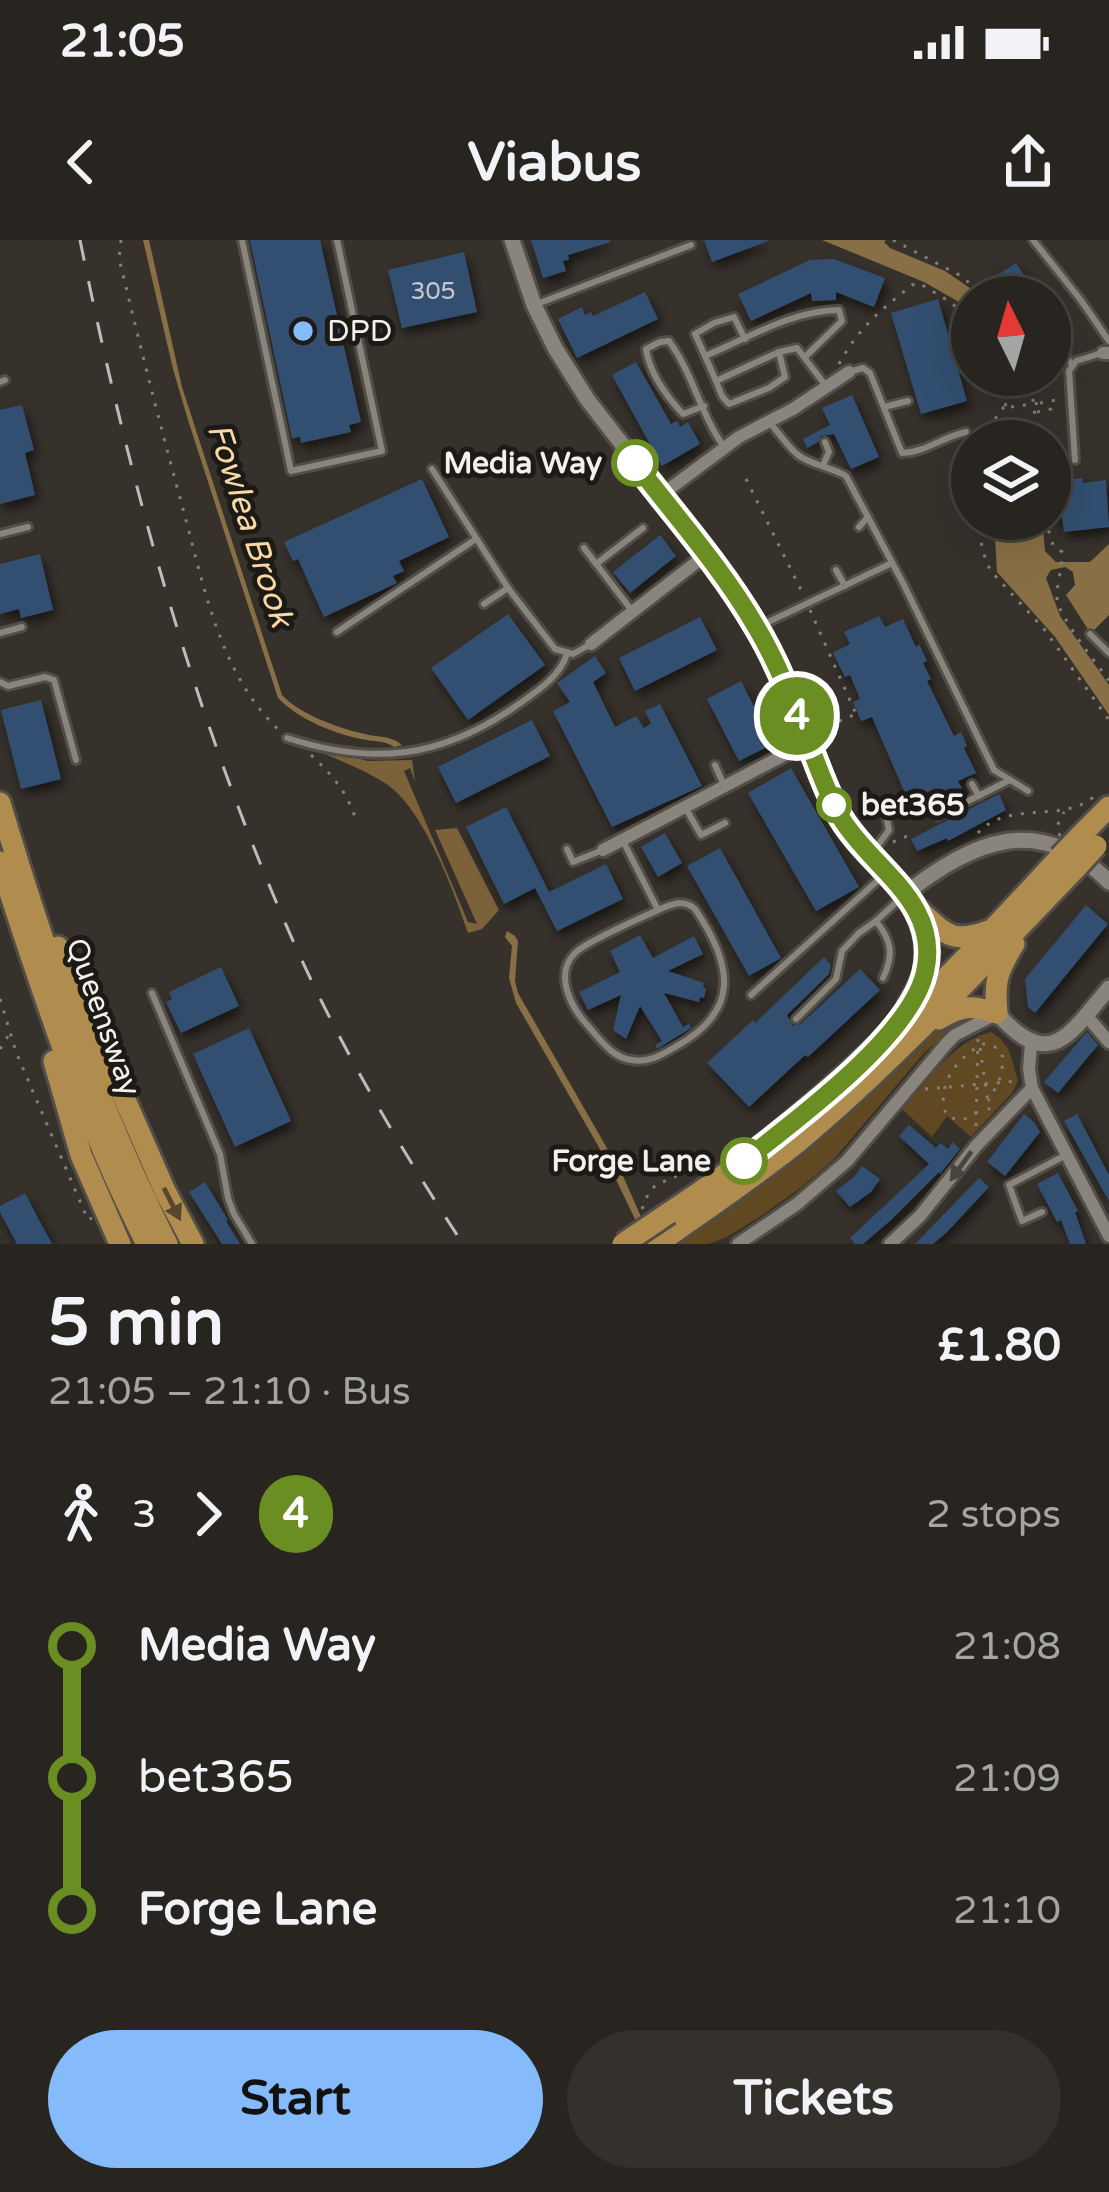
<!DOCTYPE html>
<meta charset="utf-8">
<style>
body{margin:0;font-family:"Varela Round",sans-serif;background:#34312d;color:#f1f3f6;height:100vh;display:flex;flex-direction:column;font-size:45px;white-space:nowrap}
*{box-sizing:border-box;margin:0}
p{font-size:39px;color:#a5a5a5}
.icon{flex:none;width:66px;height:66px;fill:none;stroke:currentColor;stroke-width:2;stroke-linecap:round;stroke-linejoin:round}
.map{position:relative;height:1004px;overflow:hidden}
.drawer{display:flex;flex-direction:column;background:#282520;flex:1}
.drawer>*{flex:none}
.badge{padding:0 24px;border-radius:39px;font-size:42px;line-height:78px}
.needle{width:78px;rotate:355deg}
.fabs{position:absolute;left:951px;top:36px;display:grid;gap:24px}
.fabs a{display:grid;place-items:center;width:120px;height:120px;border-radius:50%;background:#282520;box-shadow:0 12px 48px #0002,0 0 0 3px #44423e;font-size:60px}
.map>.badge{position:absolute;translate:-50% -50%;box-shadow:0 0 0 6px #fff}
.legs{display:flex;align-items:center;gap:18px;height:132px;padding:0 48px;font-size:39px}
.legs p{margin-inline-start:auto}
.head{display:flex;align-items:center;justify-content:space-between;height:204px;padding:0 48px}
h1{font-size:66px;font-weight:800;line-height:90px}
.primary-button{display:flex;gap:24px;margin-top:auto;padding:24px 48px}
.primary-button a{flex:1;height:138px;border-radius:72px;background:#85bbfb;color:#111;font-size:48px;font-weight:800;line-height:138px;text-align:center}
.primary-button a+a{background:#34312d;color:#f1f3f6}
ul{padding:0 48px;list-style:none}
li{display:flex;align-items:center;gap:42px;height:132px;font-size:45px}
li i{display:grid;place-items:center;width:18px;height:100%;margin:0 15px;background:currentColor}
li i::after{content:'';width:30px;height:30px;margin:-15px;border:9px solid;border-radius:50%;background:#282520}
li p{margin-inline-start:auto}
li:first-child i{background:linear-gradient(#0000 50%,currentColor 0)}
li:last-child i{background:linear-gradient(currentColor 50%,#0000 0)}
.status{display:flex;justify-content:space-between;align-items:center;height:84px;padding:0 60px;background:#282520;direction:ltr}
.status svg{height:33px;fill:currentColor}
header{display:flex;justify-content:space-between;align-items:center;height:156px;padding:0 48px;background:#282520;font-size:54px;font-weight:800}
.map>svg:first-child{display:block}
</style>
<div class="status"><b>21:05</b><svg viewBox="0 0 49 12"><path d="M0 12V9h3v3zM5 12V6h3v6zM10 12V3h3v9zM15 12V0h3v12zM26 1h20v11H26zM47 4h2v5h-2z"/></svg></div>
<header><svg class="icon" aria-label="back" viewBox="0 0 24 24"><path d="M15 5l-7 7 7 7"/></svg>Viabus<svg class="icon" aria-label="share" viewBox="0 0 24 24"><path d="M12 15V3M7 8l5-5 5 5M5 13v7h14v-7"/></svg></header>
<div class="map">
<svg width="1109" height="1004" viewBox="0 0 1109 1004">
<defs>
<filter id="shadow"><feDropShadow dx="3.5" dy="6" stdDeviation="6" flood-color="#0009"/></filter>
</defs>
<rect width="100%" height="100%" fill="#36312b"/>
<!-- green -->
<g fill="#5f4822">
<polygon points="959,773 971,775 969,780 942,797 924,813 834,919 803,946 761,976 725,998 708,1004 676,1004 784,927 932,790"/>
<path d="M991,792l9,6 9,12 9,31 -6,12 -41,44 -24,-21 -15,21 -30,-28c25,-27 52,-69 89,-77z"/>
</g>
<!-- forest -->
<path fill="#7b6239" d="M307,506l61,15 44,-1 3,22 -5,-14 -6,3 64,151 9,2 -42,-94 22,-2 42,82 -17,19 -14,4c-14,-42 -45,-126 -83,-150 -24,-15 -52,-25 -78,-37z"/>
<!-- water -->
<g fill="#886f45">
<path d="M143,0h6l33,147 100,308c19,20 56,33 83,39 14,4 26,1 37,11l-8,2c-8,-6 -15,-5 -27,-7 -30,-5 -68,-20 -89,-42l-90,-278 -15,-51z"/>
<polygon points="822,0 886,0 884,2 890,8 945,31 983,57 972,57 972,74 959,62 924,42"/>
<polygon points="994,279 1042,279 1045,311 1056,322 1090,322 1109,304 1109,375 1095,389 1089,391 1066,355 1075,345 1073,332 1065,327 1051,330 1046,338 1060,376 1109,445 1109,475 1055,397 997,332"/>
<polygon points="507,691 515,696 518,701 515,741 518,753 623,936 653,1004 647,1004 608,923 516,763 509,738 512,706 505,697"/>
</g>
<!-- building -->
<g fill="#334f71" filter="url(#shadow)">
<polygon points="250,0 320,0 361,182 349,185 351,192 301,203 300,197 292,198"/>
<polygon points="531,0 610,0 610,2 568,15 569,20 563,21 566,31 543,38"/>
<polygon points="704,0 768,0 768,1 712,22"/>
<polygon points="464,12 477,72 402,88 388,30"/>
<polygon points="834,19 885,38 874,67 836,52 836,60 812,61 811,53 751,81 738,54 810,20"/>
<polygon points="1016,23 1036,53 1031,57 1011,57 996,36"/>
<polygon points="645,52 658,79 577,118 558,79 582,67 585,75 591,72 593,76"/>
<polygon points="938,59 967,161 921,174 891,73"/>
<polygon points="636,122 671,184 677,181 680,187 688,182 700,204 662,226 612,135"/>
<polygon points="852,155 879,217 851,229 834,194 821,196 818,202 807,208 803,199 830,185 822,168"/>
<polygon points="22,165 34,210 25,213 35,255 0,264 0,170"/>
<polygon points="1083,238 1083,243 1106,240 1109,287 1064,292 1062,277 1055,277 1052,274 1051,263 1060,259 1059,250 1068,249 1067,240"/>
<polygon points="422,239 449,297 399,321 404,331 393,336 397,343 395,344 324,377 298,319 293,321 284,302"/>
<polygon points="660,295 676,316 630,353 613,332"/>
<polygon points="40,314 53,370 21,378 19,369 0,374 0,324"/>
<polygon points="508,374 545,425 468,480 431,428"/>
<polygon points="879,376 885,387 903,379 916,407 919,404 927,421 923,423 931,439 927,441 954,496 961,492 967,506 964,508 976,533 958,541 965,554 935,569 930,558 911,567 872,477 861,481 853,462 860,459 850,435 845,437 833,413 850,404 844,392"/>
<polygon points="700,377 717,410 635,451 619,418"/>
<polygon points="595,416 606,433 593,442 615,487 636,476 644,488 651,483 645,471 660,464 702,546 612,587 553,471 570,462 557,443"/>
<polygon points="741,441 773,504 739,521 707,459"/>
<polygon points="41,460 61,539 21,549 1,470"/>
<polygon points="532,480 550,516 456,563 438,527"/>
<polygon points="791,528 859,647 816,671 748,553"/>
<polygon points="999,554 1006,570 948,601 947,598 917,611 911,599"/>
<polygon points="506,567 549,652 606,624 623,659 557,691 535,648 504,664 466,587"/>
<polygon points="665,593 682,623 658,637 641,607"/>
<polygon points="720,608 781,718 749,736 687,626"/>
<polygon points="1086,665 1108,684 1035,773 1028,767 1025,739"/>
<polygon points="640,695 653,718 694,696 703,714 668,731 704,743 703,747 706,749 704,758 700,757 699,762 664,753 683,787 689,784 691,788 657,809 655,805 662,801 640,766 626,799 613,790 621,755 588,770 579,752 620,732 610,711"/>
<polygon points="824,717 831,725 829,734 787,775 793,786 801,784 860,729 880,750 808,817 805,815 749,867 707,823 753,780 755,783"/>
<polygon points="221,727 239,766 181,793 166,762 172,759 169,752"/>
<polygon points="249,788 291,881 235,907 193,814"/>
<polygon points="1087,792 1098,805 1058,853 1044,842"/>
<polygon points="1024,874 1034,882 1040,892 1005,936 987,922"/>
<polygon points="1077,874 1109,935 1109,961 1064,881"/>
<polygon points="909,885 936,908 940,903 948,909 953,902 960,909 940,934 939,932 891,980 863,1004 855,1004 850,998 929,924 899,896"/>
<polygon points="862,926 880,939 871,952 850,967 836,951 854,937"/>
<polygon points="1058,933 1078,971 1075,972 1086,1004 1070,1004 1061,980 1057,982 1037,944"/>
<polygon points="979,938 989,947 947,992 933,1004 915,1004"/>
<polygon points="205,942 228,980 226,981 240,1004 222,1004 189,952"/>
<polygon points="25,953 38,978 52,1004 17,1004 0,972 0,966"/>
</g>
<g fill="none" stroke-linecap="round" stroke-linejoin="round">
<defs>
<g id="service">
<polyline points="242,0 291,231 382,211 337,0"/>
<polyline points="1033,0 1080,59 1109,101"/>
<polyline points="537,64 691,5"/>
<polyline points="1050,94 1072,125"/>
<polyline points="705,116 695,94 714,83 734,77 745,99"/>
<path d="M806,116l36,-35 -3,-11c-49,1 -90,28 -134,46l11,25 63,-29 18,-4 29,38"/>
<path d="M849,132l14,-4 7,5 32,80c25,-1 40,-16 64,-21"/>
<polyline points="716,141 722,156 729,164 769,148 785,137 779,112"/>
<polyline points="0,142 5,140"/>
<path d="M704,166l-21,8c-16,-17 -33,-40 -37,-65l14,-7 9,-1c24,33 32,74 55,106"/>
<polyline points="884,167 908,161"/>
<path d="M770,183c9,10 17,23 28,32 13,10 33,12 48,21l57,107 91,187 34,21"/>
<polyline points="1075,220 1069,131 1076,121 1102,113"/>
<polyline points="823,225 829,212 825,202"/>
<polyline points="432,229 508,348 555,409 573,414 591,404"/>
<polyline points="859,287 868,277"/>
<polyline points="0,294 28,287"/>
<polyline points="584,308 633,372"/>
<polyline points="596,324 643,288"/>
<polyline points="836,330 845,346"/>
<polyline points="484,364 508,348"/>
<polyline points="760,386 892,323"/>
<polyline points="337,392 476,299"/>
<polyline points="0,393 22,387"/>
<polyline points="1090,394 1109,413"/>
<polyline points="0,442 8,446 45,437 54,440 76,520"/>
<path d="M287,498c87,28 154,20 229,-32 20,-14 43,-28 51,-52"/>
<polyline points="715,525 723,543"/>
<polyline points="972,544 979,556"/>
<polyline points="685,567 701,595 725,583"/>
<polyline points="938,576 1010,540"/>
<path d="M624,603l34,67c12,-5 26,-12 37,-1 38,56 46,102 -20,138 -13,8 -27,16 -43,13 -19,-2 -31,-19 -43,-33 -17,-18 -36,-52 -14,-74 12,-12 64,-34 83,-43"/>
<polyline points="567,609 573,622 603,610"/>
<polyline points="873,612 889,590 886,575"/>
<path d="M883,738c11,-23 9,-37 -7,-57l26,-24"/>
<polyline points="152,753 220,914 228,958 234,974 252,1004"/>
<polyline points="751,755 886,633"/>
<polyline points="796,779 836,739 842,711 859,693 876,681"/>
<polyline points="1042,972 1022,981 1009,945 1064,916"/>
</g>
<g id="minor">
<polyline points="1103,113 1109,113"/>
<polyline points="660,256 739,197 793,169 849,132"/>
<polyline points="591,404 707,314"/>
<polyline points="603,610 809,502"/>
<polyline points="1086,775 1109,802"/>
<polyline points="1031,804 1029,829 1032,848 1109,996"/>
<polyline points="738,1004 797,964 847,921 947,803 955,795 994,775"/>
<polyline points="890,1004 920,976 976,906 1032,848"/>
</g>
<g id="tertiary">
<path d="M512,0l22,65 21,43 32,51 120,155 50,73 52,115 18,49 15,30 63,73c68,-53 134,-83 204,-12"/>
<path d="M997,773c53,60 72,22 112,-25"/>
</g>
<g id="trunk">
<path d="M0,563c45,151 96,299 167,441"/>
<polyline points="1080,596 1109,567"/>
<path d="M0,622c43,131 84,260 147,382"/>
<path d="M921,672c25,23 33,32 67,19"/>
<polyline points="58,707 165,951 193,1004"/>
<path d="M909,764c24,-37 23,-61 4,-100"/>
<path d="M939,779c22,-14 33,-14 58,-6 -3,-31 0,-42 17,-69"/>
<polyline points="54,821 81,915 120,1004"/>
<path d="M669,973c149,-97 271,-225 391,-356"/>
<path d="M657,1004c48,-34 96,-66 142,-103 99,-83 187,-180 277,-273"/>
</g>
</defs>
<!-- service casing -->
<use href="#service" stroke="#514d47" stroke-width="12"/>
<!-- minor casing -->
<use href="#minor" stroke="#514d47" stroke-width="18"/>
<!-- tertiary casing -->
<use href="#tertiary" stroke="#514d47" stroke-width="21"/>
<!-- trunk casing -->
<use href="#trunk" stroke="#514d47" stroke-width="27"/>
<!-- path -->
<g stroke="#837f79" stroke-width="3" stroke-dasharray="3 9" stroke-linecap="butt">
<path d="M121,0l-2,18c20,84 41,167 64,251 21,77 37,168 99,224"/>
<polyline points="893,0 961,36 986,57"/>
<path d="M839,124c20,-37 41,-53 73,-79l7,-2 33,20 20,22"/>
<polyline points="1030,135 1038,201"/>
<polyline points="1040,163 1062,159"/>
<polyline points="1005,166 1013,147 1009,135"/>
<polyline points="1037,172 1051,169 1053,163"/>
<polyline points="987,201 991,184 1004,167 1011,167"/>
<polyline points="746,239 804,356"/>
<polyline points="979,279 982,309 990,330 1044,389 1109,480"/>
<path d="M1045,279l8,26 9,7c1,16 -6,32 -5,47 1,17 41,66 52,82"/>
<polyline points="810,370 856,474"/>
<polyline points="817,491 858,473"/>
<path d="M311,515c20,19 35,35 44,62"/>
<path d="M978,593c23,-26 63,-17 93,-25 10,-2 18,-8 26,-13"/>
<polyline points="1060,596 1057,586 1064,572"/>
<polyline points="893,602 907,596"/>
<polyline points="0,759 16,812 88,980 92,978"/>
<polyline points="980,808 990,876"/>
<polyline points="0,809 10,793"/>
<polyline points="925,849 1017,841"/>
<path d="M977,872c-11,9 -18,9 -30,4 -13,-29 11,-60 36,-72l15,4 6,11 -5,23 -11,19"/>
<polyline points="976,886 978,795"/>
<polyline points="642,969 649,952 656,945 716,919"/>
</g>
<!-- service -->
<use href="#service" stroke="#89847c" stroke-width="6"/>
<!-- minor -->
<use href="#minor" stroke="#89847c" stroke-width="12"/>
<!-- tertiary -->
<use href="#tertiary" stroke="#89847c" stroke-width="15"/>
<!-- trunk -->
<use href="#trunk" stroke="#b08c4f" stroke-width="21"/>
<!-- rail -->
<path stroke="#bfbbb7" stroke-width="3" stroke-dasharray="21 21" stroke-linecap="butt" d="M80,0c49,241 114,478 214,703 47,105 106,205 169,301"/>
<defs>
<g id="trunk-bridge">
<polyline points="1060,617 1080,596"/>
<polyline points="1076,628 1096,606"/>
<polyline points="623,1004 669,973"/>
</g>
</defs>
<!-- trunk-bridge casing -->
<use href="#trunk-bridge" stroke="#514d47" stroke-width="27" stroke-linecap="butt"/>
<!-- path-bridge -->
<polyline stroke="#837f79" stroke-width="3" stroke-dasharray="3 9" stroke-linecap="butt" points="1011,167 1040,163"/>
<!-- trunk-bridge -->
<use href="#trunk-bridge" stroke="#b08c4f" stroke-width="21"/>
</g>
<!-- one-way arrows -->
<defs><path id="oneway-solid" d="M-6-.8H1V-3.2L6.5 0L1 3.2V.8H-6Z" transform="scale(3)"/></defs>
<use fill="#48443f" href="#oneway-solid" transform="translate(961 926) rotate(126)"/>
<use fill="#57482d" href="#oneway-solid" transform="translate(172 964) rotate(63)"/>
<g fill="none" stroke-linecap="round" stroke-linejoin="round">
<defs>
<path id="line-1" d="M635,223c41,54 86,104 120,162 22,36 38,78 53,117 11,26 19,52 33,76 31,51 100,84 84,154 -14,64 -129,148 -181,189"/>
</defs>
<!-- line-1 casing -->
<use href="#line-1" stroke="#fff" stroke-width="27"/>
<!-- line-1 -->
<use href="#line-1" stroke="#6b8e23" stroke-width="18"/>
</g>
<!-- markers -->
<circle fill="#85bbfb" stroke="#1c1a16" stroke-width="4.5" cx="303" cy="91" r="12"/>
<g fill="#fff" stroke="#6b8e23" stroke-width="6">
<circle cx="635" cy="223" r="21"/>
<circle cx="834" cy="565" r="15"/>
<circle cx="744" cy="921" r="21"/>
</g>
<g text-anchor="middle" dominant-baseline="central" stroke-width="10" stroke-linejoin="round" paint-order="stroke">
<!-- number labels -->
<g font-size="24" fill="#c4c8ce">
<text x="433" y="51">305</text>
</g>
<!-- poi labels -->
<g font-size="30" fill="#f4f1ed" stroke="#1c1a16" text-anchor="start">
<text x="327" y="91">DPD</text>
</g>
<!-- stop labels -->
<g font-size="30" font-weight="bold" fill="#f4f1ed" stroke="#1c1a16" text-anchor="end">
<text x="602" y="223">Media Way</text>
<text x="861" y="565" text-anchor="start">bet365</text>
<text x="711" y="921">Forge Lane</text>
</g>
<!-- street labels -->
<g font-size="30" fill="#f4f1ed" stroke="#1c1a16">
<text transform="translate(103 777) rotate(70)">Queensway</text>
</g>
<!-- water labels -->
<g font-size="33" font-style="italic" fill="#f9d8a4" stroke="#1c1a16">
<text transform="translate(250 285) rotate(72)">Fowlea Brook</text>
</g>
</g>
</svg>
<div class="fabs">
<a><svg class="needle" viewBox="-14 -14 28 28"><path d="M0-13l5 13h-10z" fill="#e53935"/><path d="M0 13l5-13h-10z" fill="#a5a5a5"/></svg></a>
<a><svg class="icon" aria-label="layers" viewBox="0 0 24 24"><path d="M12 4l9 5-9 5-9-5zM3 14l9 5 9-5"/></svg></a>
</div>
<b class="badge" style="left:797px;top:476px;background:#6b8e23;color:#fff">4</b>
</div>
<section class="drawer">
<div class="head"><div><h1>5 min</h1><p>21:05 – 21:10 · Bus</p></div><b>£1.80</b></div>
<div class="legs"><svg class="icon" aria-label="walk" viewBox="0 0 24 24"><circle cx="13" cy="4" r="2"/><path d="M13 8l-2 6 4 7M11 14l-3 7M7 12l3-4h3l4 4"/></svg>3<svg class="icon" aria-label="forward" viewBox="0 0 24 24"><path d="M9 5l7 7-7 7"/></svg><b class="badge" style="background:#6b8e23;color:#fff">4</b><p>2 stops</p></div>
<ul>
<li><i style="color:#6b8e23"></i><b>Media Way</b><p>21:08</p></li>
<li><i style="color:#6b8e23"></i><span>bet365</span><p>21:09</p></li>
<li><i style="color:#6b8e23"></i><b>Forge Lane</b><p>21:10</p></li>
</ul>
<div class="primary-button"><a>Start</a><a>Tickets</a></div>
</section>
